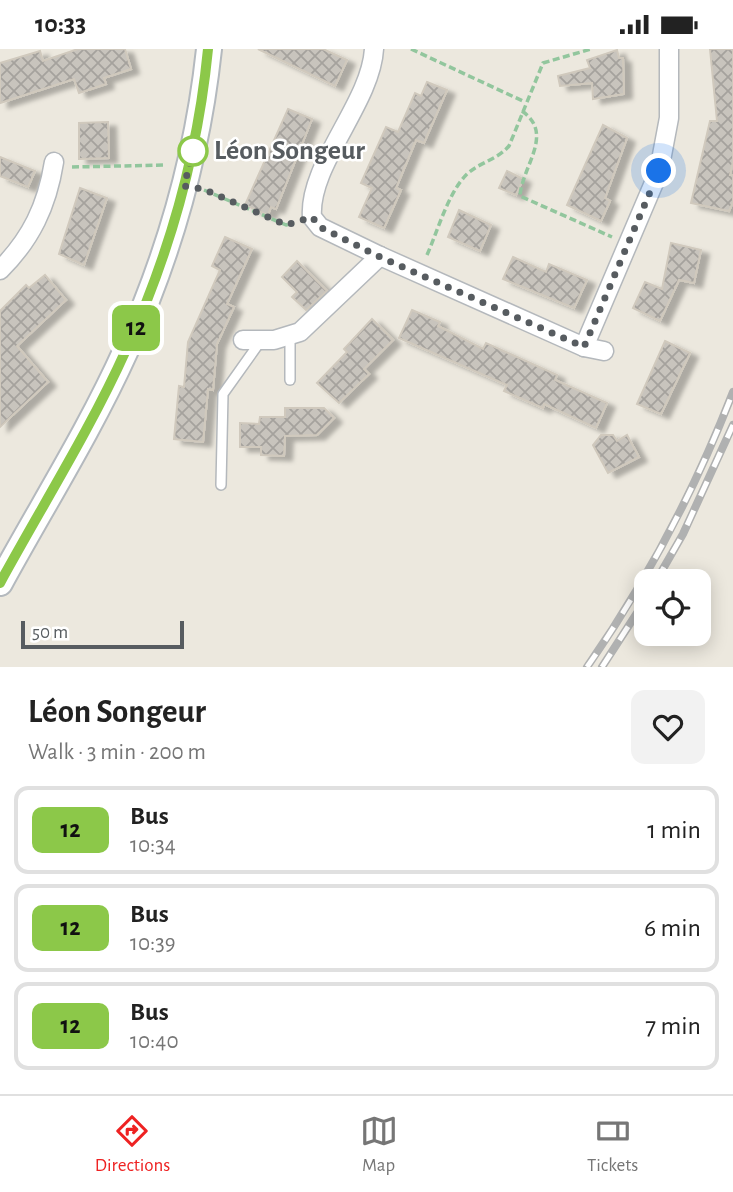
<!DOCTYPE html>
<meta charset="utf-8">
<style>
body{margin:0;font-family:"Alegreya Sans",sans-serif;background:#f2f2f2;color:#222;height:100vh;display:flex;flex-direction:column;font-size:26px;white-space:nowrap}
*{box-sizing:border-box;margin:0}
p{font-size:23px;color:#767676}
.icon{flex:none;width:38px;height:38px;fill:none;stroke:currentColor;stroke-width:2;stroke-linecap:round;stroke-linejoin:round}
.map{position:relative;height:618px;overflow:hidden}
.details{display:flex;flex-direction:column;background:#fff;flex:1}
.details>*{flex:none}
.badge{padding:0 14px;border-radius:10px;font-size:24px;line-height:46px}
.tools{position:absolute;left:634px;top:520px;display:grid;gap:14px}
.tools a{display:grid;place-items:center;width:77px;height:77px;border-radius:14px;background:#fff;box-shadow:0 4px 18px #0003;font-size:35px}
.scale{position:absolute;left:21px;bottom:18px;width:163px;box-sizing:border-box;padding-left:7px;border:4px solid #575c60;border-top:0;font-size:19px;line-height:24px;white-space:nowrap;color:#575c60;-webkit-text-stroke:5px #fff;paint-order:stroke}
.you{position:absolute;width:35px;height:35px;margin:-18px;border:5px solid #fff;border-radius:50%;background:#1a73e8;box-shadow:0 0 0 10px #1a73e833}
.map>.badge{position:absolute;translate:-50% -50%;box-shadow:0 0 0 4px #fff}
.round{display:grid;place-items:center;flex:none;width:74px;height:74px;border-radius:14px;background:#f2f2f2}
.head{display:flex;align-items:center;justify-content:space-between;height:119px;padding:0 28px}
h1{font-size:33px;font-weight:700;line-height:52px}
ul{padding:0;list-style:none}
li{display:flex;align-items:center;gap:21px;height:88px;margin:0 14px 10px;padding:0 14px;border:4px solid #e0e0e0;border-radius:14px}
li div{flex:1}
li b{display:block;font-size:26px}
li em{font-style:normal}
li .badge{min-width:77px;font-weight:700;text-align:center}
.status{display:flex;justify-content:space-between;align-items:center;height:49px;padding:0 35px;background:#fff;direction:ltr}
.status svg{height:19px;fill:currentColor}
.menu{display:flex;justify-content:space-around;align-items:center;height:98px;border-top:2px solid #e0e0e0;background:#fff;font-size:19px;color:#767676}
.menu a{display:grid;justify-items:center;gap:4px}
.menu .selected{color:#e22}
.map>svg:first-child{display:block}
</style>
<div class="status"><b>10:33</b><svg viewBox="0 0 49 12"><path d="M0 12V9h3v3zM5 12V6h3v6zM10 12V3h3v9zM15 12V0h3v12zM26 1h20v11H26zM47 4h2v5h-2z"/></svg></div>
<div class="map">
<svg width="733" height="618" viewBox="0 0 733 618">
<defs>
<pattern id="building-cross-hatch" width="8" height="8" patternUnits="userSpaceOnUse" patternTransform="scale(1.75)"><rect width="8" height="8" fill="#c8c4bd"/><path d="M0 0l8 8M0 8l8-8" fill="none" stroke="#a5a29d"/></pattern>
<filter id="shadow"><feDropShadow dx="8" dy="4.5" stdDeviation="2" flood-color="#0004"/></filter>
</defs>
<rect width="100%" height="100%" fill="#ece8de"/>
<!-- building -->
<g fill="url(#building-cross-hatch)" stroke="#d0c9bd" stroke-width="2" filter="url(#shadow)">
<polygon points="78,0 125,0 131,20 104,29 106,35 79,44 74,30 0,54 0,14 40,2 43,12"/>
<polygon points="258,0 323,0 347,11 335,37"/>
<polygon points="710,0 733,0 733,112 730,126 733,126 733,153 729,162 691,154 710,72 717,72"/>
<polygon points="617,1 619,9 623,9 624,45 593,50 592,34 560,37 558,27 590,19 587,11"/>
<polygon points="427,33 447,41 424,94 416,91 396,139 401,141 384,179 359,168 372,139 361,134 386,78 398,83 415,44 421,47"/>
<polygon points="288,60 312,70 276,160 271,158 268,166 245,156"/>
<polygon points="108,73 109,109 79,110 79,74"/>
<polygon points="603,76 627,89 605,149 610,152 601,172 567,156"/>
<polygon points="0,108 35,122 28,138 0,127"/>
<polygon points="507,122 523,130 516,146 499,139"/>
<polygon points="80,139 107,149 84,216 59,205"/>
<polygon points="459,161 491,176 480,202 448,188"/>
<polygon points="225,188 252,200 227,255 234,258 217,295 213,341 208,340 203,393 174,390 179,337 184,338 188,293 220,221 212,217"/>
<polygon points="671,194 701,201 694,234 679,231 660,272 633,259 645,233 662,240"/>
<polygon points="513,208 546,223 549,215 587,231 574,259 503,230"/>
<polygon points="297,212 327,242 306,261 292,248 297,243 282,228"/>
<polygon points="45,226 66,251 17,297 48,333 0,378 0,262 26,236 29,239"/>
<polygon points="412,261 440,273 438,277 483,300 486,294 557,326 555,331 607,354 596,379 544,355 543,359 504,342 507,336 399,289"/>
<polygon points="372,270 393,291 364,320 369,325 339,354 317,334 347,303 344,300"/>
<polygon points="665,292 690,304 661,365 637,355"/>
<polygon points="285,359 324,359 334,369 317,386 285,387 284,407 261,406 261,398 240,398 240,374 259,375 260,368 285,368"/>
<polygon points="601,386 613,386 617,392 627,386 639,408 608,424 593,396"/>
</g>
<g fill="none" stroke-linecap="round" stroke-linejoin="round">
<defs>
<g id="lane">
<polyline points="290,331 290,287"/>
<polyline points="221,436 223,345 260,293"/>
</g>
<g id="street">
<path d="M374,0c-3,54 -66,116 -62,168l8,10 60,29 204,91 20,4"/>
<path d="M0,221c31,-31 47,-64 54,-108"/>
<polyline points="243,291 274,291 300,283 380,207"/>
<polyline points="584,298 659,122 669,69 669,0"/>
</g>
<path id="secondary" d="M0,534c42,-77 90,-153 126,-233 43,-95 72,-197 83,-301"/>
</defs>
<!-- lane casing -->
<use href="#lane" stroke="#b4b8bc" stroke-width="12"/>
<!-- street casing -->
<use href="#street" stroke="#b4b8bc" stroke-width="21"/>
<!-- secondary casing -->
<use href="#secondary" stroke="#b4b9be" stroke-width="28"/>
<!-- path -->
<g stroke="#92c69d" stroke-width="3.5" stroke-dasharray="7 3.5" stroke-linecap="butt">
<polyline points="411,0 525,53"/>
<path d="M522,62c33,23 0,55 -2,85l92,41"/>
<polyline points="72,118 166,116"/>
<polyline points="204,141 286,176 294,174"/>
<path d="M427,206c11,-25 21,-62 40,-81 13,-12 30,-14 42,-28l34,-83 48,-14"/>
</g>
<!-- lane -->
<use href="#lane" stroke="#fff" stroke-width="9"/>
<!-- street -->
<use href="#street" stroke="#fff" stroke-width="18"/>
<!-- secondary -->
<use href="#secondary" stroke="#fff" stroke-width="24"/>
<defs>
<g id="rail">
<polyline points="656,532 683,485 733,376"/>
<path d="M587,618c60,-86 108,-177 146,-275"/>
<polyline points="602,618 646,550"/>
</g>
</defs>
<!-- rail casing -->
<use href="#rail" stroke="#b0b1b1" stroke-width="8"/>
<!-- rail -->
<use href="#rail" stroke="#fff" stroke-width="5" stroke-dasharray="16" stroke-linecap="butt"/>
</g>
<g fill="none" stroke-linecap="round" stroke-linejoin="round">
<defs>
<path id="line" d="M0,534c42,-77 90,-153 126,-233 43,-95 72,-197 82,-301"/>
</defs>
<!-- line casing -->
<use href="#line" stroke="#fff" stroke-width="16"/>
<!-- line -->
<use href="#line" stroke="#8cc849" stroke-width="10"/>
<!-- walk -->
<polyline stroke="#575c60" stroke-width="7" stroke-dasharray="0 12.6" points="193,102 184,137 203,140 286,176 312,168 320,178 380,208 584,298 659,122"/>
</g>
<!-- markers -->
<circle fill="#fff" stroke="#8cc849" stroke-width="3.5" cx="193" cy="102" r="14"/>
<g text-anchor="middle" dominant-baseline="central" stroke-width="5" stroke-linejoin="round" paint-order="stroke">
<!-- stop labels -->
<g font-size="28" font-weight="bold" fill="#575c60" stroke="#fff" text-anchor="start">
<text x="214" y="102">Léon Songeur</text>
</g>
</g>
</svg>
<div class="tools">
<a><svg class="icon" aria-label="locate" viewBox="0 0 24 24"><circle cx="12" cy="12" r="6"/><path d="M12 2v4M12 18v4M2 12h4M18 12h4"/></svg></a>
</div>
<div class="scale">50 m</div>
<div class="you" style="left:659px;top:122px"></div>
<b class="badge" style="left:136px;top:279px;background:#8cc849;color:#111">12</b>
</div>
<section class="details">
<div class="head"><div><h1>Léon Songeur</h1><p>Walk · 3 min · 200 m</p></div><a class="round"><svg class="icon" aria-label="heart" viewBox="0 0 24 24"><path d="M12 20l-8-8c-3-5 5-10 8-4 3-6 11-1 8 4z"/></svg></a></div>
<ul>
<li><span class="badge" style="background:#8cc849;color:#111">12</span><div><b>Bus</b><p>10:34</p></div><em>1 min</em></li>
<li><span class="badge" style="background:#8cc849;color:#111">12</span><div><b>Bus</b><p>10:39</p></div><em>6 min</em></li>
<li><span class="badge" style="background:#8cc849;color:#111">12</span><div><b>Bus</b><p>10:40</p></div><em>7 min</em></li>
</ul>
</section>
<nav class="menu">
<a class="selected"><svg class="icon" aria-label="directions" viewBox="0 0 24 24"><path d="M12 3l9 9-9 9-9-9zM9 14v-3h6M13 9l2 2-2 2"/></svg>Directions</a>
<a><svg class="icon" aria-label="map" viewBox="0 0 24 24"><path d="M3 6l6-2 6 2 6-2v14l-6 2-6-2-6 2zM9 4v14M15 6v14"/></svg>Map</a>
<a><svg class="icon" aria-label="tickets" viewBox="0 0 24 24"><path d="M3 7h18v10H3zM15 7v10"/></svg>Tickets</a>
</nav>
